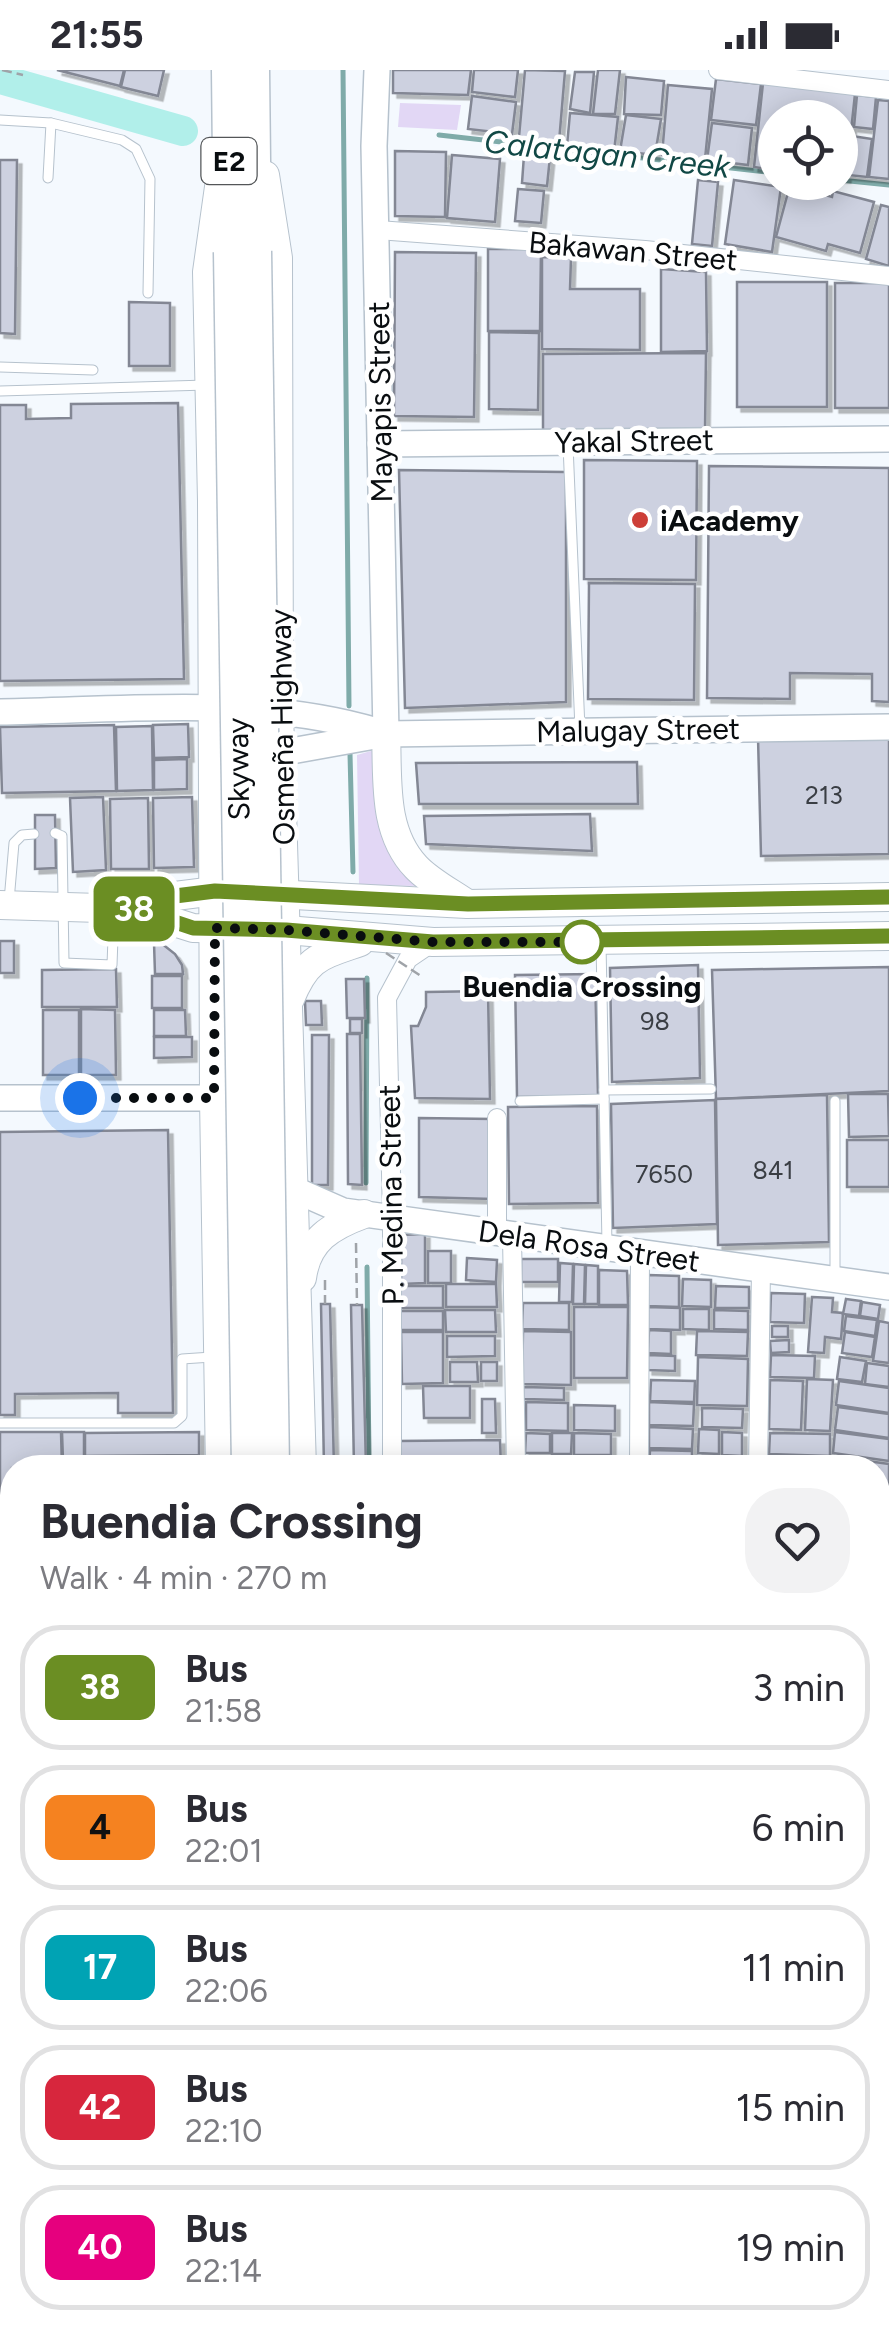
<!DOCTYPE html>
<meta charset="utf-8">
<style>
body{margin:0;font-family:Figtree,sans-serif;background:#f2f2f3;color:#2b2b33;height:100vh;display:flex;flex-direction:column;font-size:38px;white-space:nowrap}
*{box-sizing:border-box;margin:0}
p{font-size:32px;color:#7c7c81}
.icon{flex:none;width:55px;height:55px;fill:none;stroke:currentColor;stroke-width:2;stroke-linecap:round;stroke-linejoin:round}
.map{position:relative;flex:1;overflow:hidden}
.drawer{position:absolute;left:0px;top:1385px;width:890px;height:892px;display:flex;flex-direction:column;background:#fff;border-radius:40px 40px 0 0;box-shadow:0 5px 25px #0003}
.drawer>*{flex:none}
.badge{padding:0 20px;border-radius:15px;font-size:35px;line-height:65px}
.buttons{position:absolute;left:758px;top:30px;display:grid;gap:20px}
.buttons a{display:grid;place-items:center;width:100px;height:100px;border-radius:50%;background:#fff;box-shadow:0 5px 25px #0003;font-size:50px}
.you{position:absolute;width:50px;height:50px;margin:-25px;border:8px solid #fff;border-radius:50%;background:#1a73e8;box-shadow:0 0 0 15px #1a73e833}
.map>.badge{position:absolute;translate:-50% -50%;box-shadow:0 0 0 5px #fff}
.round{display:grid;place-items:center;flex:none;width:105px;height:105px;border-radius:40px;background:#f2f2f3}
.overview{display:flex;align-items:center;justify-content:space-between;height:170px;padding:0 40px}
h1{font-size:48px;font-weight:700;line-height:75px}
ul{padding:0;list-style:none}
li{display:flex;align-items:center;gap:30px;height:125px;margin:0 20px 15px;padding:0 20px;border:5px solid #e1e1e2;border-radius:40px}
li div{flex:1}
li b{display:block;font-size:38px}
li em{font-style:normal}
li .badge{min-width:110px;font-weight:700;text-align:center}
.status{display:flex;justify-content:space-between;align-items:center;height:70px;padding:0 50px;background:#fff;direction:ltr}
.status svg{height:28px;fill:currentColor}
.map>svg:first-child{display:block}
</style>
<div class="status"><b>21:55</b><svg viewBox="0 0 49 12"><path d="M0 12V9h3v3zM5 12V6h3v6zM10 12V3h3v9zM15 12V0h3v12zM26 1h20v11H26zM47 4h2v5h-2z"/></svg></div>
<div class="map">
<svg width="889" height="2277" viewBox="0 0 889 2277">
<defs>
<filter id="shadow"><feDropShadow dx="4.5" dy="4.5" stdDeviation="0" flood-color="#0004"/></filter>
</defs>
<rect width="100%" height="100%" fill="#f4f9fe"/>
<!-- green -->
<g fill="#e2d7f5">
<polygon points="400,33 461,35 457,60 398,57"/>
<polygon points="378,679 417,816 359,815 357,685"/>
</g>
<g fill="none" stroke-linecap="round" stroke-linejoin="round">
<!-- stream -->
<g stroke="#7faba9" stroke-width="5">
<polyline points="343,0 349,636"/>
<polyline points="439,65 775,103"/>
<polyline points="840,110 889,115"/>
<polyline points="350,684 353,802"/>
<polyline points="366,1113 367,908"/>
<polyline points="367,1197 369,1398"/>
<polyline points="380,2265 380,2277"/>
</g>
<!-- river -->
<polyline stroke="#b1efea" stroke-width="30" points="0,9 183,61"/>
</g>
<!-- building -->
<g fill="#cdd1e0" stroke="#838794" stroke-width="2.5" filter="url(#shadow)">
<polygon points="57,0 124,0 120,16"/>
<polygon points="125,0 164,0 158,26 121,17"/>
<polygon points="393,0 471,0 468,25 393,23"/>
<polygon points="474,0 518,0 515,27 472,22"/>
<polygon points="525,0 565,1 559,72 519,67"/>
<polygon points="598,0 620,0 615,44 593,44"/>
<polygon points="575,2 594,2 590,43 570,39"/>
<polygon points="626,7 664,11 661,45 624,44"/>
<polygon points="716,9 761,14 756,55 711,50"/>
<polygon points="763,13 855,24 846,108 840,108 840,48 775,48 775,100 754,97"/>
<polygon points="668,15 712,19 705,89 662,85"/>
<polygon points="857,25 876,27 873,59 854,57"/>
<polygon points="472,26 516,32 512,64 468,59"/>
<polygon points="878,30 889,31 889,109 869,107"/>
<polygon points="570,43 618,47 614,82 567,76"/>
<polygon points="626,45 661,49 655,85 620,81"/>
<polygon points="712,53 752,58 748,95 707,90"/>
<polygon points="852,66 872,69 867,107 848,105"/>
<polygon points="395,81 446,82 445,147 395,146"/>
<polygon points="452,85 500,89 495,152 447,148"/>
<polygon points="524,85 550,87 547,116 522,113"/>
<polygon points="0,90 17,90 15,264 0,263"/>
<polygon points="698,110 718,112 712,176 692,174"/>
<polygon points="734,110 781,117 772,182 725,174"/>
<polygon points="790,115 832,127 833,121 874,132 860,183 828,174 826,181 776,167"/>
<polygon points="518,119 544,121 541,153 515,151"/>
<polygon points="881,135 889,137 889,196 866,189"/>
<polygon points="488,179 541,179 540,261 488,261"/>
<polygon points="395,182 476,183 474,347 394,346"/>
<polygon points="542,187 571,188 570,219 640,219 640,280 542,279"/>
<polygon points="661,199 706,202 707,281 661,282"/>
<rect x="737" y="212" width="90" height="125"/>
<rect x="835" y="213" width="54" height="125"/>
<polygon points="129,232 170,233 170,296 129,296"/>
<polygon points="489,262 539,263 538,340 489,339"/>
<polygon points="706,283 705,360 543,360 543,284"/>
<polygon points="178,333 184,609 0,611 0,335 26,335 26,349 71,348 71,334"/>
<polygon points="584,390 697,391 696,510 584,509"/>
<polygon points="709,396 889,398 889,632 872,631 872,604 790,603 790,629 707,628"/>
<polygon points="399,400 566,402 566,632 405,638"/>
<polygon points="589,513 695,514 694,630 588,629"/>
<polygon points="188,654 189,687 154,688 153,655"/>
<polygon points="114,655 116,721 2,723 0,657"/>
<polygon points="152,656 153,720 117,721 116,657"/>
<polygon points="889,665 889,784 761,786 758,667"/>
<polygon points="187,689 187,719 154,720 154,690"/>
<polygon points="637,692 638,734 419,734 416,693"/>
<polygon points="103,727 106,800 73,802 70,728"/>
<polygon points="192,727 194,797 154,798 153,728"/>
<polygon points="148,728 149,799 111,799 110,729"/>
<polygon points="590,744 592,781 426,774 424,746"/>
<polygon points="35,745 55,745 56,798 35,799"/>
<rect x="0" y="871" width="14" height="32"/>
<polygon points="154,873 161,873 175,884 182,895 183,904 155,904"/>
<polygon points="698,895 700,1008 612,1012 610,898"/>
<polygon points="889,897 889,1021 716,1029 712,900"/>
<polygon points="116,899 117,937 42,937 42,900"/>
<polygon points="595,904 598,1026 517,1027 515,905"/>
<rect x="152" y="906" width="30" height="32"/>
<polygon points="346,909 364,909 365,948 347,948"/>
<polygon points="488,921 490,1029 415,1028 411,956 418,956 426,937 426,922"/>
<polygon points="305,931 321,931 322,955 306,955"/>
<polygon points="81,939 115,940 116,1005 81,1005"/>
<rect x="43" y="940" width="36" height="65"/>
<polygon points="154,940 185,940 186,966 154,966"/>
<rect x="350" y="949" width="12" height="14"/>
<polygon points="347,964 360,964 362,1115 348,1114"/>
<polygon points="312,965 329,965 328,1115 312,1115"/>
<polygon points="154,967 192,967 192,987 154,988"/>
<polygon points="848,1024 888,1024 889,1066 849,1067"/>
<polygon points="827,1025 829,1172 718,1175 716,1029"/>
<polygon points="715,1030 717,1154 613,1158 611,1034"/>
<polygon points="597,1036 598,1133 509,1134 508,1037"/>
<polygon points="419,1048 493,1049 493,1129 419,1127"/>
<polygon points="168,1060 173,1343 118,1343 118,1323 15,1324 15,1345 0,1345 0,1062"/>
<rect x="847" y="1070" width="42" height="47"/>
<polygon points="425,1164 425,1213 401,1214 401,1165"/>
<rect x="428" y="1181" width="23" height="32"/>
<polygon points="467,1188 497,1190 496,1212 466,1210"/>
<rect x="521" y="1189" width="37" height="23"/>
<polygon points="560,1193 573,1194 572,1232 559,1232"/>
<polygon points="574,1194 585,1195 584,1234 573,1234"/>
<polygon points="586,1195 598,1196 598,1234 585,1234"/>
<polygon points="599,1200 627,1201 628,1235 599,1235"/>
<polygon points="648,1205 679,1206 679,1237 647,1236"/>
<polygon points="683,1209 711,1210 711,1237 682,1236"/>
<polygon points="446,1214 496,1214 497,1237 446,1237"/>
<rect x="399" y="1216" width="44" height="22"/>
<polygon points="716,1216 749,1217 749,1238 715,1238"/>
<polygon points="771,1223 805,1224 804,1253 770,1252"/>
<polygon points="812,1227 833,1228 832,1242 843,1243 841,1269 825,1267 824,1283 808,1282"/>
<polygon points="846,1229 861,1231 859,1246 843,1244"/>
<polygon points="862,1232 880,1235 878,1249 860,1246"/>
<polygon points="523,1233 569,1233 569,1260 522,1259"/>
<polygon points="321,1234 330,1234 334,1398 324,1398"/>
<polygon points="351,1235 362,1235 366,1398 354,1398"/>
<polygon points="574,1237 628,1237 627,1308 574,1308"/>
<polygon points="648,1237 680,1238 680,1260 648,1259"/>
<polygon points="683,1239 709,1239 709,1260 683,1259"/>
<polygon points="445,1240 495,1240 496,1262 446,1262"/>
<polygon points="714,1240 748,1241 748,1260 714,1259"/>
<rect x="400" y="1241" width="43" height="19"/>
<polygon points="846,1246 877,1250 875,1266 844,1261"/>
<polygon points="879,1251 889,1253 889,1293 873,1291"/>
<rect x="772" y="1256" width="16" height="11"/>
<polygon points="649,1260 671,1261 671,1284 648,1283"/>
<polygon points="523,1261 571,1262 571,1315 522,1314"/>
<polygon points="697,1261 748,1262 747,1286 696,1285"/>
<polygon points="401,1262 443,1262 443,1313 402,1314"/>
<polygon points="845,1262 875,1267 872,1287 842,1283"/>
<polygon points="447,1266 495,1266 495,1286 447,1287"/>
<polygon points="789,1270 789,1282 771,1283 770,1271"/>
<polygon points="648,1285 675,1286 675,1301 648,1300"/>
<polygon points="771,1285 815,1286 814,1308 770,1307"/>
<polygon points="698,1287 748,1289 747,1336 697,1335"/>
<polygon points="840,1287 866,1291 862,1312 837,1309"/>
<polygon points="450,1292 477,1292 478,1312 450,1312"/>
<rect x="481" y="1292" width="16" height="19"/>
<polygon points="867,1293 889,1296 889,1317 865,1314"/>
<polygon points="807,1309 833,1310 830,1361 805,1360"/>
<polygon points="651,1310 695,1311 694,1332 650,1331"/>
<polygon points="770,1310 803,1311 801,1360 769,1359"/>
<polygon points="839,1311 889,1318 889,1343 836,1335"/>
<polygon points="423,1316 470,1316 470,1348 424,1348"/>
<polygon points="523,1317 564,1318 564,1330 523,1329"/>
<polygon points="482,1329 495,1329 496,1363 482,1363"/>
<polygon points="526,1332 568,1333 568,1361 526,1360"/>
<polygon points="649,1332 694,1334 693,1356 649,1355"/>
<polygon points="574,1335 615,1336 615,1361 574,1360"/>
<polygon points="838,1337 889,1344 889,1368 835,1360"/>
<polygon points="702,1338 743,1339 742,1358 702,1357"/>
<polygon points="649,1357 693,1359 692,1379 649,1378"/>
<polygon points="699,1359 719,1360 719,1384 698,1383"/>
<polygon points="0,1362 61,1362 62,1398 12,1398 12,1566 0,1566"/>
<polygon points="62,1362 84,1362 84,1391 63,1391"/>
<polygon points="199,1362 199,1385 85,1386 85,1363"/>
<polygon points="722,1362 742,1363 742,1386 722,1385"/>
<polygon points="835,1362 889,1369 889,1391 833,1383"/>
<polygon points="526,1363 550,1364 550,1383 525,1383"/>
<polygon points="552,1363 572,1363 571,1384 552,1384"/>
<polygon points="574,1363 611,1364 611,1385 574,1385"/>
<polygon points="770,1363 830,1364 830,1386 769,1384"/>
<polygon points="500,1370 501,1398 399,1398 398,1371"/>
<polygon points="650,1380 692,1381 692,1398 649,1398"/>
<polygon points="696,1386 743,1387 743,1398 696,1398"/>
<polygon points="831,1386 889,1394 889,1420 878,1418 878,1398 830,1398"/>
<polygon points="126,1387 126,1398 97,1398 97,1388"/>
<polygon points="528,1387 574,1388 573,1398 528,1398"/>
<polygon points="576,1388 626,1389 626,1398 576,1398"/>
<polygon points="878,1445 888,1446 885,1468 878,1467"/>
<polygon points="12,1604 12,1719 0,1720 0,1605"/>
<polygon points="878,1700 889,1702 889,1719 878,1717"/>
<polygon points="878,1719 889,1721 889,1743 878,1741"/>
<rect x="0" y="1720" width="12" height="56"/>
<polygon points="878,1745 889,1747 889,1763 878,1761"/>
<polygon points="878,1764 889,1766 889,1811 878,1809"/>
<rect x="0" y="1782" width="12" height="45"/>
<rect x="0" y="1848" width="12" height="45"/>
<polygon points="888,1882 889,1882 889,1923 878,1920"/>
<polygon points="0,1899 12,1899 12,1951 0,1948"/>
<polygon points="878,1924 889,1928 889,1942 878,1939"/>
<polygon points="878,1941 889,1945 889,1975 878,1972"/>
<polygon points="0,1972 12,1975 12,2039 0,2038"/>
<polygon points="878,1975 889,1982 889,1992 882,2003 878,2000"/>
<polygon points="889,2018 889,2044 878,2032"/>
<polygon points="0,2038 12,2040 12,2089 0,2088"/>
<polygon points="889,2065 889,2097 878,2093"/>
<polygon points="878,2118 889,2124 887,2141 878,2137"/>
<polygon points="0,2122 12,2124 12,2265 77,2265 77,2269 0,2269"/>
<polygon points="878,2207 889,2210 889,2239 878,2236"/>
<polygon points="878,2238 888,2241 879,2272 855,2266 878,2265"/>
<rect x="411" y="2265" width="47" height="8"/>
<polygon points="740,2265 759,2265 757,2277 744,2277 739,2273"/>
<polygon points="615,2267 616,2277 587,2277 587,2268"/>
<rect x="461" y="2268" width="51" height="9"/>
<polygon points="563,2269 563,2277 535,2277 535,2270"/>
</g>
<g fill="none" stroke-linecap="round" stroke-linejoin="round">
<defs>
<g id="lane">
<polyline points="0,50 51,53 122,70 136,79 150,109 148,223"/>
<polyline points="48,108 51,53"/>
<polyline points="0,297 93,300"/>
<polyline points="0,321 207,315"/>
<polyline points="568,375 580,659"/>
<polyline points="55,763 62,766 64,893 112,895 114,841"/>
<polyline points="9,831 14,773 22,765 34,764"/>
<polyline points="601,874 607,1174"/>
<polyline points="604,1020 711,1019"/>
<polyline points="520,1031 604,1029"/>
<polyline points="835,1031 835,1208"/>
<polyline points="0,1353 174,1353 182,1346 182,1289 212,1287"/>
<polyline points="0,1843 12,1842"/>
<polyline points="0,1957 12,1959"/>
</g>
<g id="street">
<polyline points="718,0 889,20"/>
<polyline points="378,160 645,180 889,206"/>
<polyline points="497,1048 497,1163"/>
<polyline points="512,1166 516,1398"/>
<polyline points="392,1398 392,1148 387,928 408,889 433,872"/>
<polyline points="639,1398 640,1183"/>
<polyline points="758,1398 761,1200"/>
<polyline points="878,1526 889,1527"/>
<polyline points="878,1824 889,1828"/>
<polyline points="878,2018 889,2007"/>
<polyline points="400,2265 400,2277"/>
<polyline points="527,2265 527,2277"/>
<polyline points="651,2265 651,2277"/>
<polyline points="690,2265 709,2277"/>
</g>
<g id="secondary">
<polyline points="377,0 374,76 386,664"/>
<polyline points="380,374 889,369"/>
<path d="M0,642c124,-2 257,-17 377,19"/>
<polyline points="261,683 280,683 386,664 889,657"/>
<polyline points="0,1028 214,1028"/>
<polyline points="293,1119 343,1141 889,1217"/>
<polyline points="0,1588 12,1588"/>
<polyline points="878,1640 889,1564"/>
<polyline points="878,2106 889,2111"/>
<polyline points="0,2108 12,2110"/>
<polyline points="781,2277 783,2265"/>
</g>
<g id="primary">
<polyline points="265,105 278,188 279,642 302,1398"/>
<polyline points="219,117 207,202 212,431 214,1028 220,1398"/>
<path d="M386,664c2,45 -4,97 30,133 13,14 34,25 50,36"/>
<polyline points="0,835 133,839 193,858 286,860 433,872 889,866"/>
<polyline points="133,839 175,826 215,821 467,834 889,827"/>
<path d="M290,929c17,-42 30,-43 70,-57"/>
<path d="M302,1208c5,-38 29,-52 62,-64"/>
</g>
<g id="highway">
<polyline points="228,0 230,182"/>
<polyline points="253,0 255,181"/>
<polyline points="230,2265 230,2277"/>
<polyline points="263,2265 264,2277"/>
<polyline points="287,2265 287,2277"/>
<polyline points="313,2277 313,2265"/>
</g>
</defs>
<!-- lane casing -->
<use href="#lane" stroke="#b6c2cd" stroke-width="11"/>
<!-- street casing -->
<use href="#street" stroke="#b6c2cd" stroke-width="20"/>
<!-- secondary casing -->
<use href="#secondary" stroke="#b6c2cd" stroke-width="28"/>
<!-- primary casing -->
<use href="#primary" stroke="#b6c2cd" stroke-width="30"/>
<!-- highway casing -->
<use href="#highway" stroke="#b6c2cd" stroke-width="35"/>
<!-- path -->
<g stroke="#9fa3a8" stroke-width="2.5" stroke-dasharray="10 5" stroke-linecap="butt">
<polyline points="2,0 23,5"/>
<polyline points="356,1173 357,1235"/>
<polyline points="325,1210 325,1234"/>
</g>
<!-- lane -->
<use href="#lane" stroke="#fff" stroke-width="9"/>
<!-- street -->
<use href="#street" stroke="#fff" stroke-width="18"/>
<!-- secondary -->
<use href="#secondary" stroke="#fff" stroke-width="25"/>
<!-- primary -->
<use href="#primary" stroke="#fff" stroke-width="28"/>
<!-- highway -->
<use href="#highway" stroke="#fff" stroke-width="32"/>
<defs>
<g id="highway-bridge">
<polyline points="255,181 273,1398"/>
<polyline points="230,182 248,1398"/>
</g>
</defs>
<!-- highway-bridge casing -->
<use href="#highway-bridge" stroke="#b6c2cd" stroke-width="35" stroke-linecap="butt"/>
<!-- path-bridge -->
<polyline stroke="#9fa3a8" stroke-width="2.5" stroke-dasharray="10 5" stroke-linecap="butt" points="386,883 421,906"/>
<!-- highway-bridge -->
<use href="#highway-bridge" stroke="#fff" stroke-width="32"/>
</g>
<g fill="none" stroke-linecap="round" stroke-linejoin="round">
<defs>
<polyline id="line" points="889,827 468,834 215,821 175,826 133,838 193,858 286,860 433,872 889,866"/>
</defs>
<!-- line casing -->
<use href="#line" stroke="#fff" stroke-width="22"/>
<!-- line -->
<use href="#line" stroke="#6b8e23" stroke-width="15"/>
<!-- walk -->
<polyline stroke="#090d10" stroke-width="10" stroke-dasharray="0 18" points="80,1028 214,1028 215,858 286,860 433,872 582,872"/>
</g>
<!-- markers -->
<circle fill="#cd3f38" stroke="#fff" stroke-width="4" cx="640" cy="450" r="10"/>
<circle fill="#fff" stroke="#6b8e23" stroke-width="5" cx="582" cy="872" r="20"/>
<g text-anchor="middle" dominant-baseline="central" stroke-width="9" stroke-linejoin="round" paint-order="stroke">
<!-- number labels -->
<g font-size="25" fill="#3a3e44">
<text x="824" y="725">213</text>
<text x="655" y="951">98</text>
<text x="773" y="1100">841</text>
<text x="664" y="1104">7650</text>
</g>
<!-- shield labels -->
<rect fill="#fff" stroke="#535658" stroke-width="2.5" x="201.5" y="68" width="55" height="46" rx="8"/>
<g font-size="28" font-weight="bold" fill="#090d10">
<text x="229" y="91">E2</text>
</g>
<!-- street labels -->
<g font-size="30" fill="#090d10" stroke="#fff">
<text transform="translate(633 181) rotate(5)">Bakawan Street</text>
<text transform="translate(380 332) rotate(-91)">Mayapis Street</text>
<text transform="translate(634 371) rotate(-1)">Yakal Street</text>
<text transform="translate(282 657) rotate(-91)">Osmeña Highway</text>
<text transform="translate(638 660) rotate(-1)">Malugay Street</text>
<text transform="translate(238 699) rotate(-91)">Skyway</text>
<text transform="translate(391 1125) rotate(-91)">P. Medina Street</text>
<text transform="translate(589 1176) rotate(8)">Dela Rosa Street</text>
</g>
<!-- poi labels -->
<g font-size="30" font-weight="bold" fill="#090d10" stroke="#fff" text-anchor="start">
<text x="660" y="450">iAcademy</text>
</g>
<!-- stop labels -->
<g font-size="30" font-weight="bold" fill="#090d10" stroke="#fff">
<text x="582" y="916">Buendia Crossing</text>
</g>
<!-- water labels -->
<g font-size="32" font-style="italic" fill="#114845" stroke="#fff">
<text transform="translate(607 84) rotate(6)">Calatagan Creek</text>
</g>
</g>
</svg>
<div class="buttons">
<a><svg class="icon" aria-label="locate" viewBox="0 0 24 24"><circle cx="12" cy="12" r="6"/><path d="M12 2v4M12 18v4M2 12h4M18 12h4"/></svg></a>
</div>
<div class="you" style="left:80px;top:1028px"></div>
<b class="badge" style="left:134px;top:839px;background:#6b8e23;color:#fff">38</b>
<section class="drawer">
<div class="overview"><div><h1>Buendia Crossing</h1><p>Walk · 4 min · 270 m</p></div><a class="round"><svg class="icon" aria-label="heart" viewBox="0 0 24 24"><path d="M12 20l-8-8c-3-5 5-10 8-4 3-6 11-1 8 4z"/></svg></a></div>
<ul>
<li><span class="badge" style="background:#6b8e23;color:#fff">38</span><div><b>Bus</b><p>21:58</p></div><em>3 min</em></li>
<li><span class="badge" style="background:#f58220;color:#111">4</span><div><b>Bus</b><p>22:01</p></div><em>6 min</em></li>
<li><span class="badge" style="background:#00a3b4;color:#fff">17</span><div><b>Bus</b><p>22:06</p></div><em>11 min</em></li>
<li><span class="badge" style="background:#d7263d;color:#fff">42</span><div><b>Bus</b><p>22:10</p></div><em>15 min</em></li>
<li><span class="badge" style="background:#e6007e;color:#fff">40</span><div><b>Bus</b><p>22:14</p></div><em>19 min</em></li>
</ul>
</section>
</div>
